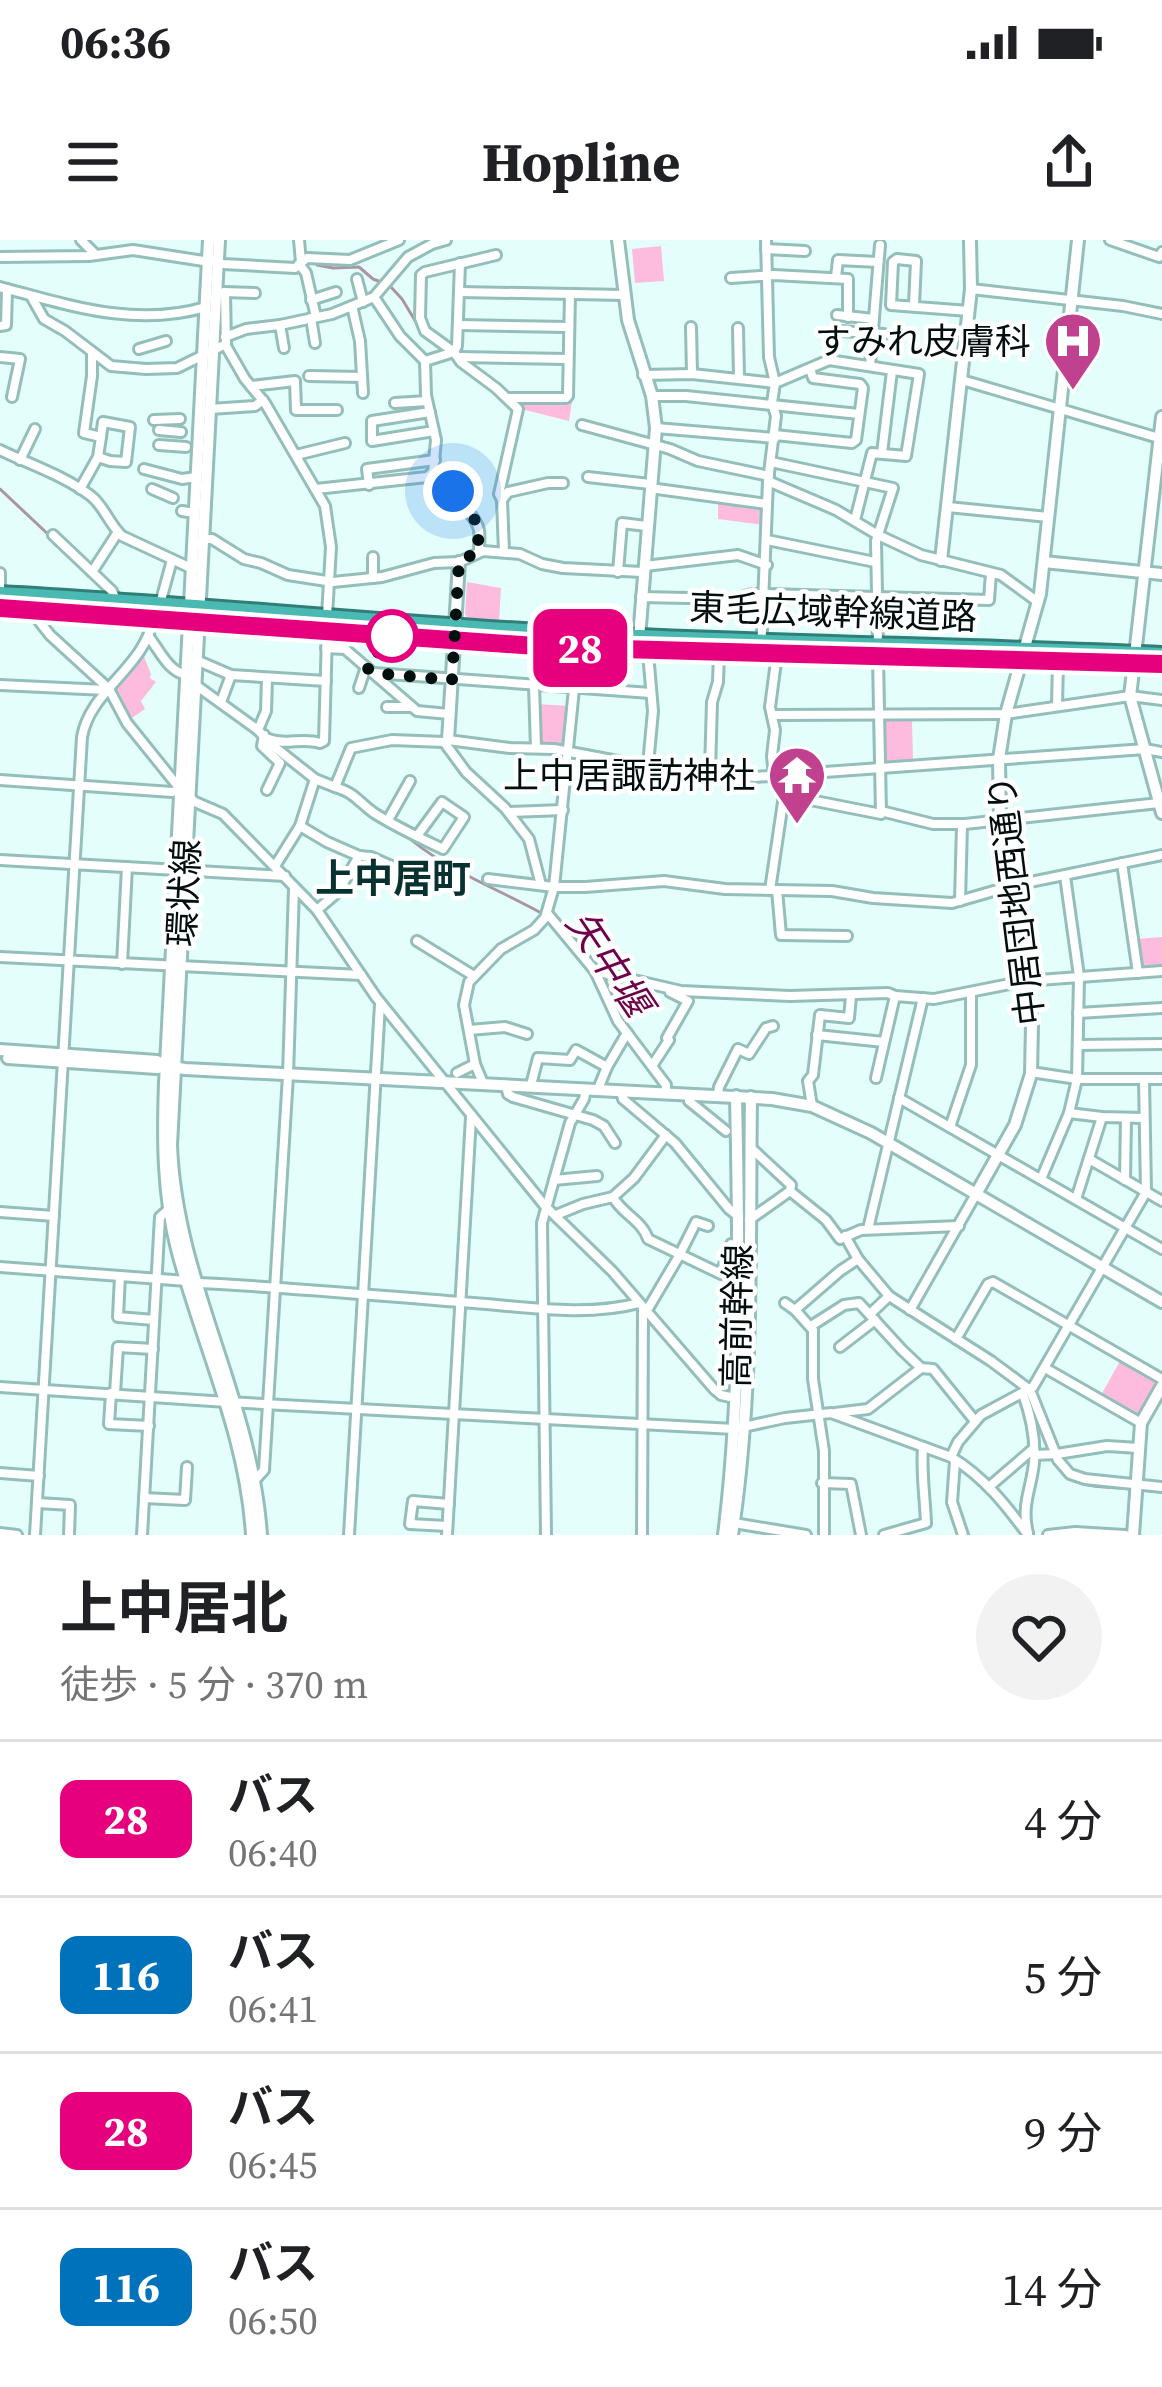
<!DOCTYPE html>
<html lang="ja">
<meta charset="utf-8">
<style>
body{margin:0;font-family:"Source Serif 4","Noto Sans JP",serif;background:#f2f2f2;color:#202124;height:100vh;display:flex;flex-direction:column;font-size:45px;white-space:nowrap}
*{box-sizing:border-box;margin:0}
p{font-size:39px;color:#757577}
.icon{flex:none;width:66px;height:66px;fill:none;stroke:currentColor;stroke-width:2;stroke-linecap:round;stroke-linejoin:round}
.map{position:relative;height:1295px;overflow:hidden}
.details{display:flex;flex-direction:column;background:#fff;flex:1}
.details>*{flex:none}
.badge{padding:0 24px;border-radius:18px;font-size:42px;line-height:78px}
.you{position:absolute;width:60px;height:60px;margin:-30px;border:9px solid #fff;border-radius:50%;background:#1a73e8;box-shadow:0 0 0 18px #1a73e833}
.map>.badge{position:absolute;translate:-50% -50%;box-shadow:0 0 0 6px #fff}
.round{display:grid;place-items:center;flex:none;width:126px;height:126px;border-radius:63px;background:#f2f2f2}
.head{display:flex;align-items:center;justify-content:space-between;height:204px;padding:0 60px}
h1{font-size:57px;font-weight:700;line-height:90px}
ul{padding:0;list-style:none}
li{display:flex;align-items:center;gap:36px;height:156px;padding:0 60px;border-top:3px solid #e0e0e0}
li div{flex:1}
li b{display:block;font-size:45px}
li em{font-style:normal}
li .badge{min-width:132px;font-weight:700;text-align:center}
.status{display:flex;justify-content:space-between;align-items:center;height:84px;padding:0 60px;background:#fff;direction:ltr}
.status svg{height:33px;fill:currentColor}
header{display:flex;justify-content:space-between;align-items:center;height:156px;padding:0 60px;background:#fff;font-size:54px;font-weight:700}
.map>svg:first-child{display:block}
</style>
<div class="status"><b>06:36</b><svg viewBox="0 0 49 12"><path d="M0 12V9h3v3zM5 12V6h3v6zM10 12V3h3v9zM15 12V0h3v12zM26 1h20v11H26zM47 4h2v5h-2z"/></svg></div>
<header><svg class="icon" aria-label="menu" viewBox="0 0 24 24"><path d="M4 6h16M4 12h16M4 18h16"/></svg>Hopline<svg class="icon" aria-label="share" viewBox="0 0 24 24"><path d="M12 15V3M7 8l5-5 5 5M5 13v7h14v-7"/></svg></header>
<div class="map">
<svg width="1162" height="1295" viewBox="0 0 1162 1295">
<rect width="100%" height="100%" fill="#e4fefc"/>
<!-- green -->
<g fill="#fdbcdd">
<polygon points="661,6 664,41 635,43 632,9"/>
<polygon points="514,161 572,161 569,181 521,169"/>
<polygon points="718,260 763,267 764,285 718,279"/>
<polygon points="467,342 501,348 499,381 469,380 465,374"/>
<polygon points="143,414 151,434 150,438 156,442 141,461 145,469 129,480 115,448"/>
<polygon points="537,464 570,466 568,509 539,506"/>
<polygon points="885,480 912,481 913,519 911,524 885,525 882,521 881,483"/>
<polygon points="1162,697 1162,726 1144,727 1140,725 1136,699"/>
<polygon points="1120,1121 1156,1142 1158,1147 1140,1176 1135,1178 1100,1157"/>
</g>
<g fill="none" stroke-linecap="round" stroke-linejoin="round">
<!-- stream -->
<g stroke="#ab95a2" stroke-width="3">
<polyline points="325,24 346,24"/>
<polyline points="317,25 333,28 359,27 373,39 381,42"/>
<polyline points="390,46 402,59 422,92"/>
<polyline points="0,249 51,297"/>
<path d="M402,592c42,38 93,55 141,82"/>
<polyline points="844,1002 852,1017"/>
<polyline points="857,1026 883,1056"/>
<polyline points="889,1062 990,1125 1021,1149"/>
<polyline points="1029,1158 1051,1212"/>
<path d="M1057,1225c16,25 47,21 74,24"/>
<polyline points="1142,1250 1162,1252"/>
</g>
<defs>
<g id="street">
<polyline points="81,0 96,15"/>
<polyline points="299,0 301,22"/>
<polyline points="1110,0 1159,17 1162,12"/>
<polyline points="766,9 805,11"/>
<polyline points="496,15 425,32 421,35 420,78 425,91 454,112 461,122 496,148 518,169 499,254 502,260 504,312"/>
<polyline points="0,17 89,16 133,10 223,24 295,28 307,18 350,20 399,0"/>
<polyline points="299,24 306,33 316,77"/>
<polyline points="836,37 838,20 878,22"/>
<polyline points="731,38 774,35 848,39 848,77"/>
<polyline points="357,39 363,62"/>
<path d="M0,47c69,18 134,41 206,20"/>
<polyline points="971,49 1123,66 1162,74"/>
<polyline points="224,52 255,53"/>
<polyline points="225,52 226,106 245,139 265,163 325,266 331,307 327,376"/>
<polyline points="460,52 625,55"/>
<polyline points="31,56 44,79 65,91 111,126 146,129 177,128 226,104"/>
<polyline points="374,57 400,96 425,121"/>
<polyline points="311,60 336,52"/>
<polyline points="914,65 916,21 897,19 893,22 891,65 969,71"/>
<polyline points="352,66 360,101 363,153"/>
<polyline points="837,75 874,79"/>
<polyline points="311,78 315,103"/>
<polyline points="280,85 284,108"/>
<polyline points="459,85 568,87"/>
<polyline points="0,86 6,85 7,49"/>
<polyline points="691,87 692,134"/>
<polyline points="738,88 739,138"/>
<polyline points="841,91 884,94"/>
<polyline points="225,97 246,89 280,85 332,74 374,57 408,17 432,4 446,0"/>
<polyline points="139,109 166,101"/>
<polyline points="0,117 20,119 12,157"/>
<polyline points="460,117 568,119"/>
<polyline points="870,126 880,5"/>
<polyline points="643,135 692,134 775,143 829,120 919,134 906,216 872,213 855,280"/>
<polyline points="309,136 362,137"/>
<polyline points="962,140 1162,199"/>
<polyline points="251,146 295,141 296,170 337,170"/>
<polyline points="652,156 686,156 859,174"/>
<polyline points="508,158 566,158 568,156 570,54"/>
<polyline points="395,163 427,161"/>
<polyline points="210,169 255,166 263,160"/>
<polyline points="430,172 372,181 372,201 434,191"/>
<polyline points="154,180 180,179"/>
<polyline points="582,185 670,209 698,221 769,236"/>
<polyline points="656,188 775,198"/>
<polyline points="159,190 181,192"/>
<polyline points="775,195 852,203 856,200 863,148 860,144 813,138 810,129"/>
<polyline points="159,205 186,207"/>
<path d="M0,210c29,14 65,26 91,46 13,10 18,28 31,40l71,33"/>
<polyline points="882,213 892,131"/>
<polyline points="296,215 345,203"/>
<polyline points="98,217 110,221 126,222 130,187 103,182 101,197"/>
<polyline points="20,220 35,189"/>
<polyline points="771,222 893,248 876,301 878,405"/>
<polyline points="144,229 182,239 196,237"/>
<path d="M431,235c13,9 45,40 48,55 1,7 0,14 0,21"/>
<polyline points="588,237 650,244"/>
<polyline points="768,241 836,270 878,295 921,315 1001,335 1038,362"/>
<polyline points="369,245 367,229 435,220"/>
<polyline points="650,248 767,264"/>
<polyline points="80,249 98,217 101,197 84,193 92,136 92,112"/>
<polyline points="152,249 173,258"/>
<polyline points="316,249 427,237 433,232 436,200 426,155 425,121 454,112 457,106 460,23"/>
<polyline points="502,260 508,252 548,243 563,243"/>
<polyline points="948,267 1048,277"/>
<polyline points="182,271 194,273"/>
<polyline points="53,295 112,351 117,362"/>
<polyline points="203,299 212,299 244,319 261,323 288,335 333,342 382,337 434,323 459,322 483,311 520,314 542,324 563,328 642,332"/>
<polyline points="767,300 875,322"/>
<polyline points="645,326 738,315 767,325"/>
<polyline points="92,332 118,292"/>
<polyline points="618,332 622,283 646,286"/>
<polyline points="0,333 0,354"/>
<polyline points="373,338 373,317"/>
<polyline points="641,357 734,359 752,354 766,354 989,360 991,333"/>
<polyline points="160,364 172,320"/>
<polyline points="38,373 39,381 50,395 109,449 127,483 181,550 195,562 223,574 317,670 376,757 545,966 612,1031 714,1149 721,1155 735,1158"/>
<path d="M149,397c11,14 19,34 37,38"/>
<polyline points="326,408 345,409 417,471 449,474"/>
<polyline points="648,413 653,471 648,525"/>
<polyline points="761,413 768,241 776,176 772,163 775,143 769,117 766,0"/>
<polyline points="196,420 231,435 326,441"/>
<polyline points="374,433 651,453"/>
<polyline points="0,445 106,450"/>
<polyline points="534,445 536,508"/>
<polyline points="197,446 258,490 272,505 315,539 335,547 351,508 392,500 444,502 448,500 510,508 554,509 623,522 755,537 1145,509 1162,512"/>
<polyline points="359,448 366,427"/>
<polyline points="221,462 231,435"/>
<polyline points="1057,466 1058,422"/>
<polyline points="387,467 411,467"/>
<polyline points="772,475 1006,474 1130,456 1162,460"/>
<polyline points="258,490 266,471 267,438"/>
<polyline points="264,495 262,506 280,523 267,550"/>
<path d="M269,499c17,7 33,-2 51,4l4,-2 3,-108"/>
<polyline points="444,502 466,532 505,568 529,599 541,645"/>
<polyline points="710,532 712,462 718,442 719,414"/>
<polyline points="774,536 772,516 775,490 770,467 777,414"/>
<polyline points="0,540 172,552 181,550"/>
<path d="M335,547c22,7 22,14 39,26 22,14 46,25 69,36l21,-32 -22,-15 -25,34"/>
<polyline points="785,555 881,574 878,417"/>
<polyline points="881,571 933,584 965,584 1159,563"/>
<polyline points="510,572 563,570"/>
<polyline points="388,580 410,541"/>
<polyline points="300,586 327,602 359,616"/>
<polyline points="0,620 285,636"/>
<polyline points="1122,623 1138,733"/>
<polyline points="275,626 300,586 315,539"/>
<polyline points="488,639 554,647 585,647 664,641 725,649 832,651 873,658 952,663 1011,646 1162,615"/>
<polyline points="770,650 787,535"/>
<polyline points="777,650 781,695 847,696"/>
<polyline points="960,661 962,585"/>
<polyline points="317,670 338,652 359,616 371,617 420,639"/>
<polyline points="547,673 595,731 618,781 666,845 666,852"/>
<polyline points="417,701 474,736"/>
<polyline points="0,717 361,735"/>
<polyline points="122,724 127,627"/>
<polyline points="595,731 681,751 790,756 888,753 895,756"/>
<polyline points="1078,773 1162,768"/>
<polyline points="469,790 505,787 527,794"/>
<polyline points="817,795 884,802"/>
<polyline points="1078,805 1162,804"/>
<polyline points="652,826 669,800 667,798 688,761 670,752"/>
<polyline points="1031,832 1077,839 1162,839"/>
<polyline points="457,833 475,824"/>
<polyline points="876,838 895,756 934,759 1025,741 1162,731"/>
<polyline points="483,843 475,824 464,765 469,742 501,709 534,690 545,678 554,647 574,449"/>
<polyline points="531,845 538,818 570,820 576,810 607,827"/>
<polyline points="506,846 508,854 513,857 593,880 604,886 615,903"/>
<polyline points="598,849 607,827 627,793"/>
<polyline points="621,851 623,859 675,903 729,969 739,977"/>
<polyline points="689,855 689,861 726,891"/>
<polyline points="718,855 719,847 738,809 749,814 766,788 773,786"/>
<polyline points="899,858 1162,1009"/>
<polyline points="812,866 808,841 813,835 820,775 849,778 851,756"/>
<polyline points="1069,873 1102,877 1144,878"/>
<polyline points="950,887 971,825 971,752"/>
<polyline points="1089,919 1162,961"/>
<polyline points="1041,939 1069,873 1077,839 1079,736 1065,636"/>
<polyline points="554,940 597,936"/>
<polyline points="1125,940 1126,878"/>
<polyline points="790,951 826,980 840,999 861,990 959,986"/>
<path d="M613,957c9,17 29,23 35,42l73,35 10,-30"/>
<polyline points="1076,959 1102,877"/>
<polyline points="0,972 54,976"/>
<polyline points="556,975 583,964 613,957 634,938 666,895"/>
<polyline points="749,980 790,951 791,945 751,908"/>
<polyline points="868,989 923,758"/>
<polyline points="845,996 858,1019 889,1056 991,1121 1030,1150 1058,1220 1070,1234 1085,1239 1162,1247"/>
<polyline points="0,1027 187,1041"/>
<polyline points="120,1036 118,1077 154,1080"/>
<path d="M197,1043c93,4 184,13 277,20 53,4 113,14 165,0"/>
<polyline points="785,1063 795,1070 813,1090 813,1139 824,1211 824,1295"/>
<polyline points="795,1070 840,1031 858,1019"/>
<polyline points="910,1070 976,954"/>
<polyline points="646,1072 679,1016 696,982 708,986"/>
<polyline points="870,1074 889,1056"/>
<polyline points="811,1086 844,1065 859,1063 902,1110 921,1128"/>
<polyline points="956,1099 988,1044 993,1042 1162,1139"/>
<polyline points="840,1107 875,1080"/>
<polyline points="1045,1128 1141,1183"/>
<path d="M0,1147l227,15 507,27 51,-11 46,-5 120,44c33,20 55,48 77,78"/>
<polyline points="111,1153 109,1184 149,1186"/>
<polyline points="115,1153 118,1107 153,1109"/>
<path d="M1023,1154c8,22 13,45 11,69 -3,27 -13,42 -6,70"/>
<polyline points="835,1173 868,1169 921,1128 933,1129 975,1181"/>
<polyline points="1034,1215 1057,1214 1107,1206 1139,1208"/>
<polyline points="951,1217 958,1202 981,1175 1033,1147 1146,952 1144,839"/>
<polyline points="955,1221 952,1262 963,1295"/>
<polyline points="0,1233 39,1236"/>
<polyline points="254,1241 264,1230 288,835 294,648"/>
<polyline points="822,1243 851,1244 861,1295"/>
<polyline points="990,1246 1033,1209"/>
<polyline points="144,1258 185,1260 187,1227"/>
<polyline points="38,1263 70,1265 69,1295"/>
<polyline points="734,1283 806,1295"/>
<polyline points="447,1286 410,1284 413,1261 449,1264"/>
<polyline points="0,1293 17,1295"/>
<path d="M35,1295l47,-798c8,-47 63,-70 71,-118"/>
<polyline points="142,1295 160,977 169,969"/>
<polyline points="349,1295 380,764"/>
<polyline points="447,1295 471,877"/>
<polyline points="546,1295 542,983 570,883 584,859 586,849"/>
<polyline points="642,1295 643,1069"/>
<path d="M884,1295l42,-12c-1,-26 -5,-50 -3,-76"/>
<polyline points="1048,1295 1075,1292 1125,1295"/>
</g>
<g id="secondary">
<path d="M209,0l-44,843c-2,56 -2,111 12,166 25,96 69,185 75,286"/>
<path d="M219,0l-48,905c5,137 81,254 90,390"/>
<polyline points="618,0 628,80 652,156 656,188 639,398"/>
<polyline points="941,320 971,49 970,0"/>
<polyline points="1044,322 1162,334"/>
<polyline points="1135,415 1162,177"/>
<polyline points="1134,423 1130,456 1162,573"/>
<polyline points="448,500 459,322"/>
<polyline points="0,810 157,821 166,826 185,829 772,859 812,866 871,893 1162,1062"/>
<polyline points="8,818 157,828 166,826"/>
<polyline points="976,954 1015,885 1031,834 1032,784 1000,579 999,519 1006,474 1040,354 1078,0"/>
<path d="M724,1295c18,-146 15,-292 12,-439"/>
<path d="M732,1295c22,-144 17,-292 19,-438"/>
<polyline points="1133,1295 1141,1183 1162,1146"/>
</g>
<g id="highway">
<path d="M0,355c185,10 369,28 553,39 203,11 406,13 609,22"/>
<polyline points="0,368 550,407 747,413"/>
</g>
</defs>
<!-- street casing -->
<use href="#street" stroke="#94beba" stroke-width="14"/>
<!-- secondary casing -->
<use href="#secondary" stroke="#94beba" stroke-width="16"/>
<!-- highway casing -->
<use href="#highway" stroke="#317e78" stroke-width="22"/>
<!-- street -->
<use href="#street" stroke="#fff" stroke-width="8"/>
<!-- secondary -->
<use href="#secondary" stroke="#fff" stroke-width="10"/>
<!-- highway -->
<use href="#highway" stroke="#4ab9b1" stroke-width="16"/>
</g>
<g fill="none" stroke-linecap="round" stroke-linejoin="round">
<defs>
<polyline id="line" points="0,368 550,407 1162,424"/>
</defs>
<!-- line casing -->
<use href="#line" stroke="#fff" stroke-width="27"/>
<!-- line -->
<use href="#line" stroke="#e6007e" stroke-width="18"/>
<!-- walk -->
<polyline stroke="#020f0e" stroke-width="12" stroke-dasharray="0 21.6" points="392,396 366,427 374,433 452,440 459,322 479,311 477,282 459,264 453,251"/>
</g>
<!-- icons -->
<defs>
<symbol id="hospital-pin" viewBox="-11 -11 22 30"><path d="M0 17L-7.5 6A9.5 9.5 0 1 1 7.5 6Z" fill="#c0418d" stroke="#fff"/><path d="M-5-5h3v3.5h4V-5h3V5h-3V1.5h-4V5h-3Z" fill="#fff"/></symbol>
<symbol id="temple-pin" viewBox="-11 -11 22 30"><path d="M0 17L-7.5 6A9.5 9.5 0 1 1 7.5 6Z" fill="#c0418d" stroke="#fff"/><path d="M0-6L5-2H3V0L6.5 2.5H4V6H1.5V3h-3V6H-4V2.5H-6.5L-3 0V-2H-5Z" fill="#fff"/></symbol>
</defs>
<g fill-rule="evenodd">
<use href="#hospital-pin" x="1040" y="68" width="66" height="90"/>
<use href="#temple-pin" x="764" y="502" width="66" height="90"/>
</g>
<!-- markers -->
<circle fill="#fff" stroke="#e6007e" stroke-width="6" cx="392" cy="396" r="24"/>
<g text-anchor="middle" dominant-baseline="central" stroke-width="9" stroke-linejoin="round" paint-order="stroke">
<!-- poi labels -->
<g font-size="36" fill="#020f0e" stroke="#fff" text-anchor="end">
<text x="1031" y="101">すみれ皮膚科</text>
<text x="755" y="535">上中居諏訪神社</text>
</g>
<!-- street labels -->
<g font-size="36" fill="#020f0e" stroke="#fff">
<text transform="translate(833 372) rotate(2)">東毛広域幹線道路</text>
<text transform="translate(184 653) rotate(-87)">環状線</text>
<text transform="translate(1016 660) rotate(-97)">中居団地西通り</text>
<text transform="translate(737 1076) rotate(-89)">高前幹線</text>
</g>
<!-- neighbourhood labels -->
<g font-size="39" font-weight="bold" fill="#073230" stroke="#fff">
<text x="393" y="638">上中居町</text>
</g>
<!-- water labels -->
<g font-size="39" font-style="italic" fill="#6f014b" stroke="#fff">
<text transform="translate(609 723) rotate(56)">矢中堰</text>
</g>
</g>
</svg>
<div class="you" style="left:453px;top:251px"></div>
<b class="badge" style="left:580px;top:408px;background:#e6007e;color:#fff">28</b>
</div>
<section class="details">
<div class="head"><div><h1>上中居北</h1><p>徒歩 · 5 分 · 370 m</p></div><a class="round"><svg class="icon" aria-label="heart" viewBox="0 0 24 24"><path d="M12 20l-8-8c-3-5 5-10 8-4 3-6 11-1 8 4z"/></svg></a></div>
<ul>
<li><span class="badge" style="background:#e6007e;color:#fff">28</span><div><b>バス</b><p>06:40</p></div><em>4 分</em></li>
<li><span class="badge" style="background:#0072bc;color:#fff">116</span><div><b>バス</b><p>06:41</p></div><em>5 分</em></li>
<li><span class="badge" style="background:#e6007e;color:#fff">28</span><div><b>バス</b><p>06:45</p></div><em>9 分</em></li>
<li><span class="badge" style="background:#0072bc;color:#fff">116</span><div><b>バス</b><p>06:50</p></div><em>14 分</em></li>
</ul>
</section>
